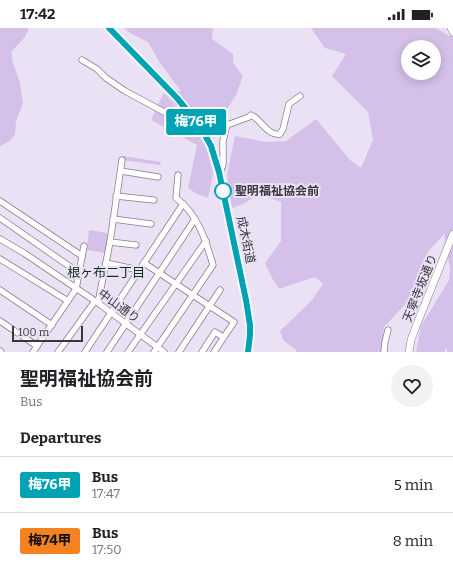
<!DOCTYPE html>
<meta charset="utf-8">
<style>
body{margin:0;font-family:Bitter,"Noto Sans JP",serif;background:#f2f2f2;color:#202124;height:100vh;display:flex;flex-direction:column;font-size:15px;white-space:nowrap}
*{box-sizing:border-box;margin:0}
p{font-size:13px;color:#757577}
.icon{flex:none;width:22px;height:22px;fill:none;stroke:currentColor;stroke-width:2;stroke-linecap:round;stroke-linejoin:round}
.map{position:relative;height:324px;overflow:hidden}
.details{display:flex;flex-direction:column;background:#fff;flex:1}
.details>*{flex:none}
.badge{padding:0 8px;border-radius:3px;font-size:14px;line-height:26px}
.controls{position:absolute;left:401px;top:12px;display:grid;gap:8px}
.controls a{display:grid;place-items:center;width:40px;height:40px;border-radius:50%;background:#fff;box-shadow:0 2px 10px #0003;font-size:20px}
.scale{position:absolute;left:12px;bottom:10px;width:71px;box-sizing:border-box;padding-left:4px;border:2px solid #3a363e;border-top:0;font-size:11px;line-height:14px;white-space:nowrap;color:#3a363e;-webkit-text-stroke:3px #ebe1f5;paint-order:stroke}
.map>.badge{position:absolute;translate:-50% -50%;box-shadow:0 0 0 2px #fff}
h2{padding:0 20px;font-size:15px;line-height:36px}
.round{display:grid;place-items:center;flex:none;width:42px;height:42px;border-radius:21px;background:#f2f2f2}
.summary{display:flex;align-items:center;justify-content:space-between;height:68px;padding:0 20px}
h1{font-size:19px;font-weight:700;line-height:30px}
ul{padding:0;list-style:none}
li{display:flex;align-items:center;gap:12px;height:56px;padding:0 20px;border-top:1px solid #e0e0e0}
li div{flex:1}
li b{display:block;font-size:15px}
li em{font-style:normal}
li .badge{min-width:44px;font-weight:700;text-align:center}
.status{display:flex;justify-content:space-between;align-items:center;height:28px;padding:0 20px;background:#fff;direction:ltr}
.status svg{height:11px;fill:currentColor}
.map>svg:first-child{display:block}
</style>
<div class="status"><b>17:42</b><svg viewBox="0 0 49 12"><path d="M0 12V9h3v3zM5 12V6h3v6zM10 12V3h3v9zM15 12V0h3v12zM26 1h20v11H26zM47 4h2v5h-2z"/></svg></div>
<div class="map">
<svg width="453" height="324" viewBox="0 0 453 324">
<rect width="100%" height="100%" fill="#ebe1f5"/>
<!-- green -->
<g fill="#d4c0e9" fill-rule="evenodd">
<polygon points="0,0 29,0 25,9 12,23 12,32 20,55 23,75 16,93 15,106 10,113 0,118"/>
<polygon points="124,0 213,0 212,11 233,26 233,35 243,48 236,67 224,86 207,95 213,110 206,118 213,145 208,170 197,166 188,160 197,117 151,92 164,64 181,63 160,35 148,14 130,5"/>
<path d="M311,0h125l13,8 4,-1v317h-6v-5l-3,5h-28l5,-26 28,-46 1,-11 -6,-35 -16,18 -19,48 -25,27 -2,25h-86v-2l-13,-10 -3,-9 31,-30 12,-17 -8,-7 -36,12 -7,-11 -7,-15 16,-22v-39l-22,-8 -16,10 -11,4 -5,-33 8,-39 31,6 20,-1 30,-22 34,41 11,8 12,-28 -5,-28 -36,-36 14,-22 -21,-6zM408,19h26v26h-26z"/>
<polygon points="123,128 161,134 160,137 122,132"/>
<polygon points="89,202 108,205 105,225 87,222"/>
</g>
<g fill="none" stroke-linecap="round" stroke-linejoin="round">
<defs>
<g id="minor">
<polyline points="82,32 97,41 106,50 125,63 179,92 197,98"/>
<polyline points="121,143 158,149"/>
<path d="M220,144l3,-7v-24l4,-16 22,-8 2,-2c11,5 16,21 29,19l3,-5 6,-25 11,-8"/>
<polyline points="116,168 154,172"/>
<polyline points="0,173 82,228"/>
<polyline points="0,190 79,245"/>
<polyline points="113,191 151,196"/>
<polyline points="0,211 24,225 98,275 164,324"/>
<polyline points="110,214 136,217"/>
<polyline points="0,231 68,273"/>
<polyline points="106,235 139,242"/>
<polyline points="144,235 234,294 214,324"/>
<polyline points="0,262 52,297"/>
<polyline points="98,275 110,214 122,132"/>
<polyline points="0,293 37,318"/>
<polyline points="0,323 1,324"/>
<polyline points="33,324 76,261 84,218"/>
<polyline points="58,324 95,273"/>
<polyline points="85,324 183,176"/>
<polyline points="107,324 195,191"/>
<polyline points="128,324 206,213"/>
<path d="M154,324l59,-87c-7,-24 -15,-51 -37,-67l2,-23"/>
<polyline points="179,324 220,262"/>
<polyline points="202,324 215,304 223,309"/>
<polyline points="384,324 385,314 388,302"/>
</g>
<g id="tertiary">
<polyline points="451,0 453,4"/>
<polyline points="409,324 411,312 415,301 453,206"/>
</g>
<polyline id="primary" points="109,0 177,71 199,98 211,118 219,144 246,272 250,297 250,307 248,324"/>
</defs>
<!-- minor casing -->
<use href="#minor" stroke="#857c8e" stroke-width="7"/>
<!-- tertiary casing -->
<use href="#tertiary" stroke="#857c8e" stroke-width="8"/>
<!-- primary casing -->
<use href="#primary" stroke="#fff" stroke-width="10"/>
<!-- minor -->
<use href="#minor" stroke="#fff" stroke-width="5.5"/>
<!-- tertiary -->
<use href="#tertiary" stroke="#fff" stroke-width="7"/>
<!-- primary -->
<use href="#primary" stroke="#c5addb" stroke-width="9"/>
</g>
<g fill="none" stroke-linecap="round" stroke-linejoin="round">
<defs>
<polyline id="line" points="109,0 177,70 200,98 211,118 219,144 246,272 250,297 250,307 248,324"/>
</defs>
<!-- line casing -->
<use href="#line" stroke="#fff" stroke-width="9"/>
<!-- line -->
<use href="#line" stroke="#00a3b4" stroke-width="6"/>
</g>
<!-- markers -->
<circle fill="#fff" stroke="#00a3b4" stroke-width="2" cx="223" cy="163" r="8"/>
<g text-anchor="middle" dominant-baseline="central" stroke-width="4" stroke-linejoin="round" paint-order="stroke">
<!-- stop labels -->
<g font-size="12" font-weight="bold" fill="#3a363e" stroke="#ebe1f5" text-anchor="start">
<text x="235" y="163">聖明福祉協会前</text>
</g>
<!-- street labels -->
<g font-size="12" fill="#3a363e" stroke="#ebe1f5">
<text transform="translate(246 212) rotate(78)">成木街道</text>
<text transform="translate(420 260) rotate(-68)">天寧寺坂通り</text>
<text transform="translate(119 278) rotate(36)">中山通り</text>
</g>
<!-- neighbourhood labels -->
<g font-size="13" fill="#0f331b" stroke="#ebe1f5">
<text x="106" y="244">根ヶ布二丁目</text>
</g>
</g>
</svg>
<div class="controls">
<a><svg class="icon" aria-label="layers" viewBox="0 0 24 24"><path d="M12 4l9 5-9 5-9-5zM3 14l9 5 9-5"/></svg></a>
</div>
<div class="scale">100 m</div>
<b class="badge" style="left:196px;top:94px;background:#00a3b4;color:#fff">梅76甲</b>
</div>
<section class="details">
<div class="summary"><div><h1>聖明福祉協会前</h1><p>Bus</p></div><a class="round"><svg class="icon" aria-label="heart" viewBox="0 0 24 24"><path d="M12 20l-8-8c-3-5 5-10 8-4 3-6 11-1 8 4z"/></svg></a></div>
<h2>Departures</h2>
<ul>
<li><span class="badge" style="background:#00a3b4;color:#fff">梅76甲</span><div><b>Bus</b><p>17:47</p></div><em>5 min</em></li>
<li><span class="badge" style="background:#f58220;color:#111">梅74甲</span><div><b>Bus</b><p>17:50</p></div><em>8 min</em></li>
</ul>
</section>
